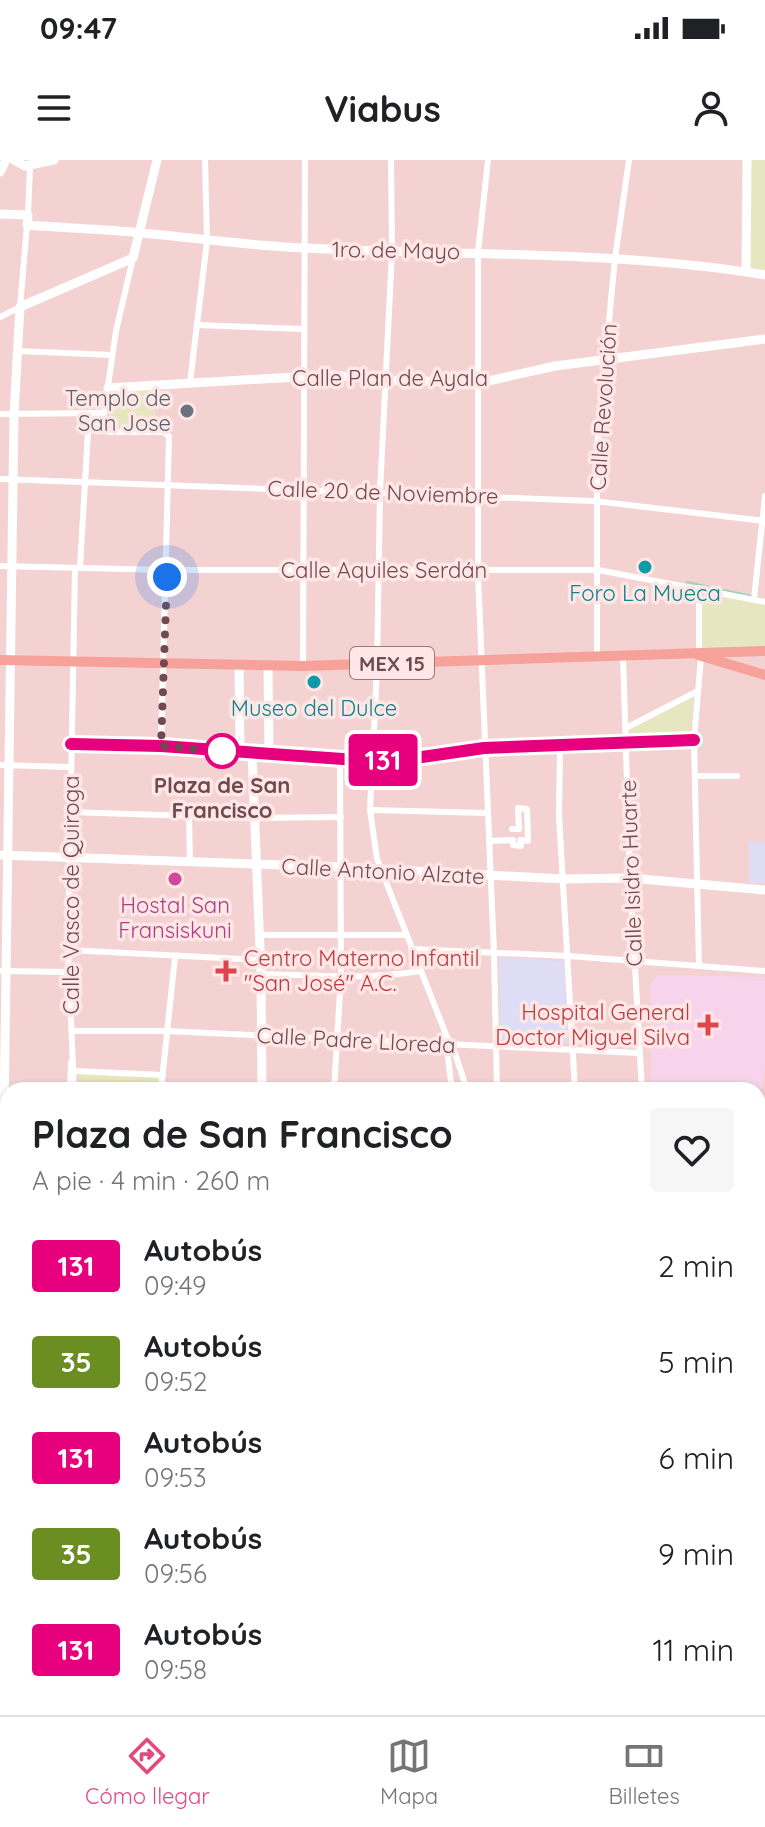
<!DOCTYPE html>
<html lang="es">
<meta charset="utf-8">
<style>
body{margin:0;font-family:Quicksand,sans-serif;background:#f6f6f6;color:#202124;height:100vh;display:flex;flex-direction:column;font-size:30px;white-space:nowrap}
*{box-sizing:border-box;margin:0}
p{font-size:26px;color:#757577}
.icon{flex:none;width:44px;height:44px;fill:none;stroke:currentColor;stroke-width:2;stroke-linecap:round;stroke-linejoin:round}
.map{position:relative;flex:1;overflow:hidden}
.details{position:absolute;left:0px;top:922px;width:766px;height:634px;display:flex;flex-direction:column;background:#fff;border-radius:24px 24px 0 0;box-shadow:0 2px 6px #0004}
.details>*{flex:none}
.badge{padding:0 16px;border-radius:6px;font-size:28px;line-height:52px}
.you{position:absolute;width:40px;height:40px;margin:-20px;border:6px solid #fff;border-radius:50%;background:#1a73e8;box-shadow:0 0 0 12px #1a73e833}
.map>.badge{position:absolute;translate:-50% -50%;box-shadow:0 0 0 4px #fff}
.round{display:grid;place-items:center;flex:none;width:84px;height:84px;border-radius:8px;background:#f6f6f6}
.head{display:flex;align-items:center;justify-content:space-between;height:136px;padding:0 32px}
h1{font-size:38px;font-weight:700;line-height:60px}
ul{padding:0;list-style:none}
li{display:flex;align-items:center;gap:24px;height:96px;padding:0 32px}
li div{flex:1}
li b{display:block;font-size:30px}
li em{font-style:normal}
li .badge{min-width:88px;font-weight:700;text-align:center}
.status{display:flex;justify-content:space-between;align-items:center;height:56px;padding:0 40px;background:#fff;direction:ltr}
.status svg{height:22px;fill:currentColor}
header{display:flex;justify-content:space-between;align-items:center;height:104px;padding:0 32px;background:#fff;font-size:36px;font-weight:700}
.menu{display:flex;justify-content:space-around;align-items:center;height:112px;border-top:2px solid #e0e0e0;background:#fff;font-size:22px;color:#757577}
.menu a{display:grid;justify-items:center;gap:4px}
.menu .active{color:#e04a7d}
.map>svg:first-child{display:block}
</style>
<div class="status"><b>09:47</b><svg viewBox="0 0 49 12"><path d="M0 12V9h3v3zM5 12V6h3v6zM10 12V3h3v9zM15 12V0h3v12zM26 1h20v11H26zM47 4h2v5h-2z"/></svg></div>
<header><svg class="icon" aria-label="menu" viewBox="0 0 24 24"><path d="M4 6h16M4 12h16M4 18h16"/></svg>Viabus<svg class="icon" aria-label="person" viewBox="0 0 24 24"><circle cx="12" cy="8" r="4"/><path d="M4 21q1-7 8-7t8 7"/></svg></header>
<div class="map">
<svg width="765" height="1555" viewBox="0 0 765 1555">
<rect width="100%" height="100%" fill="#fbe1e0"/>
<!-- residential -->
<path fill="#f4d2d2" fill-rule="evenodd" d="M0,0h765v1555h-765zM8,930h750v618h-750z"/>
<!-- education -->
<g fill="#dfddf6">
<polygon points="749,681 765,682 765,723 749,723"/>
<polygon points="499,797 564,801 568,880 566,884 505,881 500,875"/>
</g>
<!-- medical -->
<polygon fill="#f8d4ec" points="658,815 765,817 765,905 762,929 715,927 714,930 651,930 650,824"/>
<!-- green -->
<g fill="#e6e7c0">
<polygon points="750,0 765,0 765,112 749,110"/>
<polygon points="154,228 156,265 113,265 113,230"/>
<polygon points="707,432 765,443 765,486 702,489 702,438"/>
<polygon points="694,537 690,574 630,577 630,570"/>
<polygon points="78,914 160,917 158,930 78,930"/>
</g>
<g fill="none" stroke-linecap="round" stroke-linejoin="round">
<!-- stream -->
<polyline stroke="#9dd4bd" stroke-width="2" points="687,422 752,436"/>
<!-- street -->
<g stroke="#fff" stroke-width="6">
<polyline points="391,0 392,91 380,332 377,509 370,650 377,699 447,877 452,884 467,930"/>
<polyline points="488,0 478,92 478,414 494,794 497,930"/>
<polyline points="28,55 30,6"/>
<polyline points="0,157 20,147 27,65"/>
<polyline points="197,165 303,169"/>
<polyline points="17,191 112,195"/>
<polyline points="190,223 207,81 205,0"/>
<polyline points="88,253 107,272 163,272 169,276 161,586"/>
<polyline points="0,254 104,253"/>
<polyline points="0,319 594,341 765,361"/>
<polyline points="0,406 167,410 598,410 765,442"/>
<polyline points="80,408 88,272 104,253 116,171 133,98"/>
<polyline points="699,428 699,489 701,497 694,580 699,806"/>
<polyline points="754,439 765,336"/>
<polyline points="623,495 630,718 642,930"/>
<polyline points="597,496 597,287 615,98 629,0"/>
<polyline points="303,506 305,0"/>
<polyline points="626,568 698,531"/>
<polyline points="71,584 161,586 240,592"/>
<polyline points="560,586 559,655 575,930"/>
<polyline points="269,594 371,601 422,597 484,588 694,580"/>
<polyline points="0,605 70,607"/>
<polyline points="696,616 737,616"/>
<polyline points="370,650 488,653"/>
<polyline points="69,652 253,658 341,657"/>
<polyline points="189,656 190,702"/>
<polyline points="489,681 513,680 513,685 521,686 520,680 528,681 527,649 518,648 519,669 512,669"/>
<polyline points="258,775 406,775"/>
<polyline points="411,789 569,796 765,811"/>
<polyline points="68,790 259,800"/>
<polyline points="0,811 69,812"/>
<path d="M261,814c53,1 107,6 159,-3"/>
<polyline points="72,871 166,871 639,893"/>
<polyline points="446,882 452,930"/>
<polyline points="75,911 163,915"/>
<polyline points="70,930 71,902"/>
<polyline points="74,930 68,790 75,408"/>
<polyline points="161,930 175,797"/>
<polyline points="334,930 341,816 340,600"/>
<polyline points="761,1112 763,961 765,943"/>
<polyline points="758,1209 765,1210"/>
<polyline points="758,1257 765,1258"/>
<polyline points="0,1408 8,1408"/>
<polyline points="0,1431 8,1431"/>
<polyline points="0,1493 8,1493"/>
<polyline points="758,1500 765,1501"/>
<polyline points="142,1548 142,1555"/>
<polyline points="437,1548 477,1555"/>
<polyline points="601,1548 601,1555"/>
<polyline points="0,1551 135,1555"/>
<polyline points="385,1555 385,1548"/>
<polyline points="514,1555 515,1548"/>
<polyline points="634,1555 634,1548"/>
</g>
<!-- secondary -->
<g stroke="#fff" stroke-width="9">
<polyline points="14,0 25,6 54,0"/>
<polyline points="0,12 6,0"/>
<path d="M0,54l28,1 -1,10c38,3 77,4 115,8 55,5 109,13 163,15 154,8 308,2 460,27"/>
<polyline points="746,112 747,0"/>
<polyline points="108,228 329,215 387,220 479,223 555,206 765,179"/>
<polyline points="239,506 240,592 269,594 268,506"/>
<polyline points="252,593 261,814 262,930"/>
<polyline points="0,695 341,707 563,719 630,718 765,730"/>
<polyline points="758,1149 761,1112 765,1112"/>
<polyline points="0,1234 14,254 20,147 133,98 157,0"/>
<polyline points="758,1371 765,1373"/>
<polyline points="246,1555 247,1548"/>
<polyline points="696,1555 697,1548"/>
</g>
<!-- primary -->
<g stroke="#f7a19b" stroke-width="10">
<polyline points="698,495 765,515"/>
<polyline points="0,500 303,506 765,491"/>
</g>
</g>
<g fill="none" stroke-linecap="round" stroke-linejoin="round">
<defs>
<polyline id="line" points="71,584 161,586 371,601 422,597 484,588 694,580"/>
</defs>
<!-- line casing -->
<use href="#line" stroke="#fff" stroke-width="18"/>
<!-- line -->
<use href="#line" stroke="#e6007e" stroke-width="12"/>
<!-- walk -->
<polyline stroke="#704951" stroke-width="8" stroke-dasharray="0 14.4" points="167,417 161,586 222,591"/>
</g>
<!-- markers -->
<circle fill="#6b7280" stroke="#fee7e5" stroke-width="3" cx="187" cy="251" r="8"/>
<g fill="#0f9aa8" stroke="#fee7e5" stroke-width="3">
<circle cx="645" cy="407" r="8"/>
<circle cx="314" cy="522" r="8"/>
</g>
<circle fill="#fff" stroke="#e6007e" stroke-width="4" cx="222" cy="591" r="16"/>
<circle fill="#d1479c" stroke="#fee7e5" stroke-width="3" cx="175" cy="719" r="8"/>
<g fill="#e0444e" stroke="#fee7e5" stroke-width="3">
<path d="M222 799h8v8h8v8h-8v8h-8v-8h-8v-8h8z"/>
<path d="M704 853h8v8h8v8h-8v8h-8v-8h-8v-8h8z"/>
</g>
<g text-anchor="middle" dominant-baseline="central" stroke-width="7" stroke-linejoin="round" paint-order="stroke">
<!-- shield labels -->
<rect fill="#fee7e5" stroke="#9b787d" stroke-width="2" x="350" y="487" width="84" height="32" rx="6"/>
<g font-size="20" font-weight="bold" fill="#704951">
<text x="392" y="503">MEX 15</text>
</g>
<!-- street labels -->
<g font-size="22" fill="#704951" stroke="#fee7e5">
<text transform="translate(396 90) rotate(1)">1ro. de Mayo</text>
<text x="390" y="218">Calle Plan de Ayala</text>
<text transform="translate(603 247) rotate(-86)">Calle Revolución</text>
<text transform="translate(383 332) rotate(2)">Calle 20 de Noviembre</text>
<text x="384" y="410">Calle Aquiles Serdán</text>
<text transform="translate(383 711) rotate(3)">Calle Antonio Alzate</text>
<text transform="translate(631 713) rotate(-92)">Calle Isidro Huarte</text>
<text transform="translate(71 735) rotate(-90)">Calle Vasco de Quiroga</text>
<text transform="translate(356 880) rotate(3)">Calle Padre Lloreda</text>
</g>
<!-- worship labels -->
<g font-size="22" fill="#5b616d" stroke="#fee7e5" text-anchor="end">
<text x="171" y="238">Templo de<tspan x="171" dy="25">San Jose</tspan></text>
</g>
<!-- culture labels -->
<g font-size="22" fill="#0d838f" stroke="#fee7e5">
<text x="645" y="433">Foro La Mueca</text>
<text x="314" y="548">Museo del Dulce</text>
</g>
<!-- stop labels -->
<g font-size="22" font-weight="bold" fill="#704951" stroke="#fee7e5">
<text x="222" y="625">Plaza de San<tspan x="222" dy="25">Francisco</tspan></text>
</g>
<!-- hotel labels -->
<g font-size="22" fill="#b23c85" stroke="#fee7e5">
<text x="175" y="745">Hostal San<tspan x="175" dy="25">Fransiskuni</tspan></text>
</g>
<!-- health labels -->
<g font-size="22" fill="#be3a42" stroke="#fee7e5" text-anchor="start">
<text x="244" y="798">Centro Materno Infantil<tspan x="244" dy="25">"San José" A.C.</tspan></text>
<text x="690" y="852" text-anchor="end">Hospital General<tspan x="690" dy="25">Doctor Miguel Silva</tspan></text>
</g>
</g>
</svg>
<div class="you" style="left:167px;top:417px"></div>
<b class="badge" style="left:383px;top:600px;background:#e6007e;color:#fff">131</b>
<section class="details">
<div class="head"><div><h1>Plaza de San Francisco</h1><p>A pie · 4 min · 260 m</p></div><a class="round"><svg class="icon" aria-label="heart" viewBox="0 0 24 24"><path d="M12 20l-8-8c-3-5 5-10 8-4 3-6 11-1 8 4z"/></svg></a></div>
<ul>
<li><span class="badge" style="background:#e6007e;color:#fff">131</span><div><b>Autobús</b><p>09:49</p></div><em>2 min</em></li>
<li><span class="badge" style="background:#6b8e23;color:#fff">35</span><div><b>Autobús</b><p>09:52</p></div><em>5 min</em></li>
<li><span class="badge" style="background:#e6007e;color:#fff">131</span><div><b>Autobús</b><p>09:53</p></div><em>6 min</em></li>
<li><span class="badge" style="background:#6b8e23;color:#fff">35</span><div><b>Autobús</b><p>09:56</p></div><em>9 min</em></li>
<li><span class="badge" style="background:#e6007e;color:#fff">131</span><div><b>Autobús</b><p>09:58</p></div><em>11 min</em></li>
</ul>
</section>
</div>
<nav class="menu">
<a class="active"><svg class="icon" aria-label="directions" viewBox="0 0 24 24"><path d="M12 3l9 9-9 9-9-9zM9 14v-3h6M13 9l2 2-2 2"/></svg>Cómo llegar</a>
<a><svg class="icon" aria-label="map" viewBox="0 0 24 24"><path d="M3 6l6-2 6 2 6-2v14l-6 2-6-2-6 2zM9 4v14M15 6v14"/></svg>Mapa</a>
<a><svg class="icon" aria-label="tickets" viewBox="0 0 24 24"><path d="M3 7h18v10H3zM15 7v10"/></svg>Billetes</a>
</nav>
